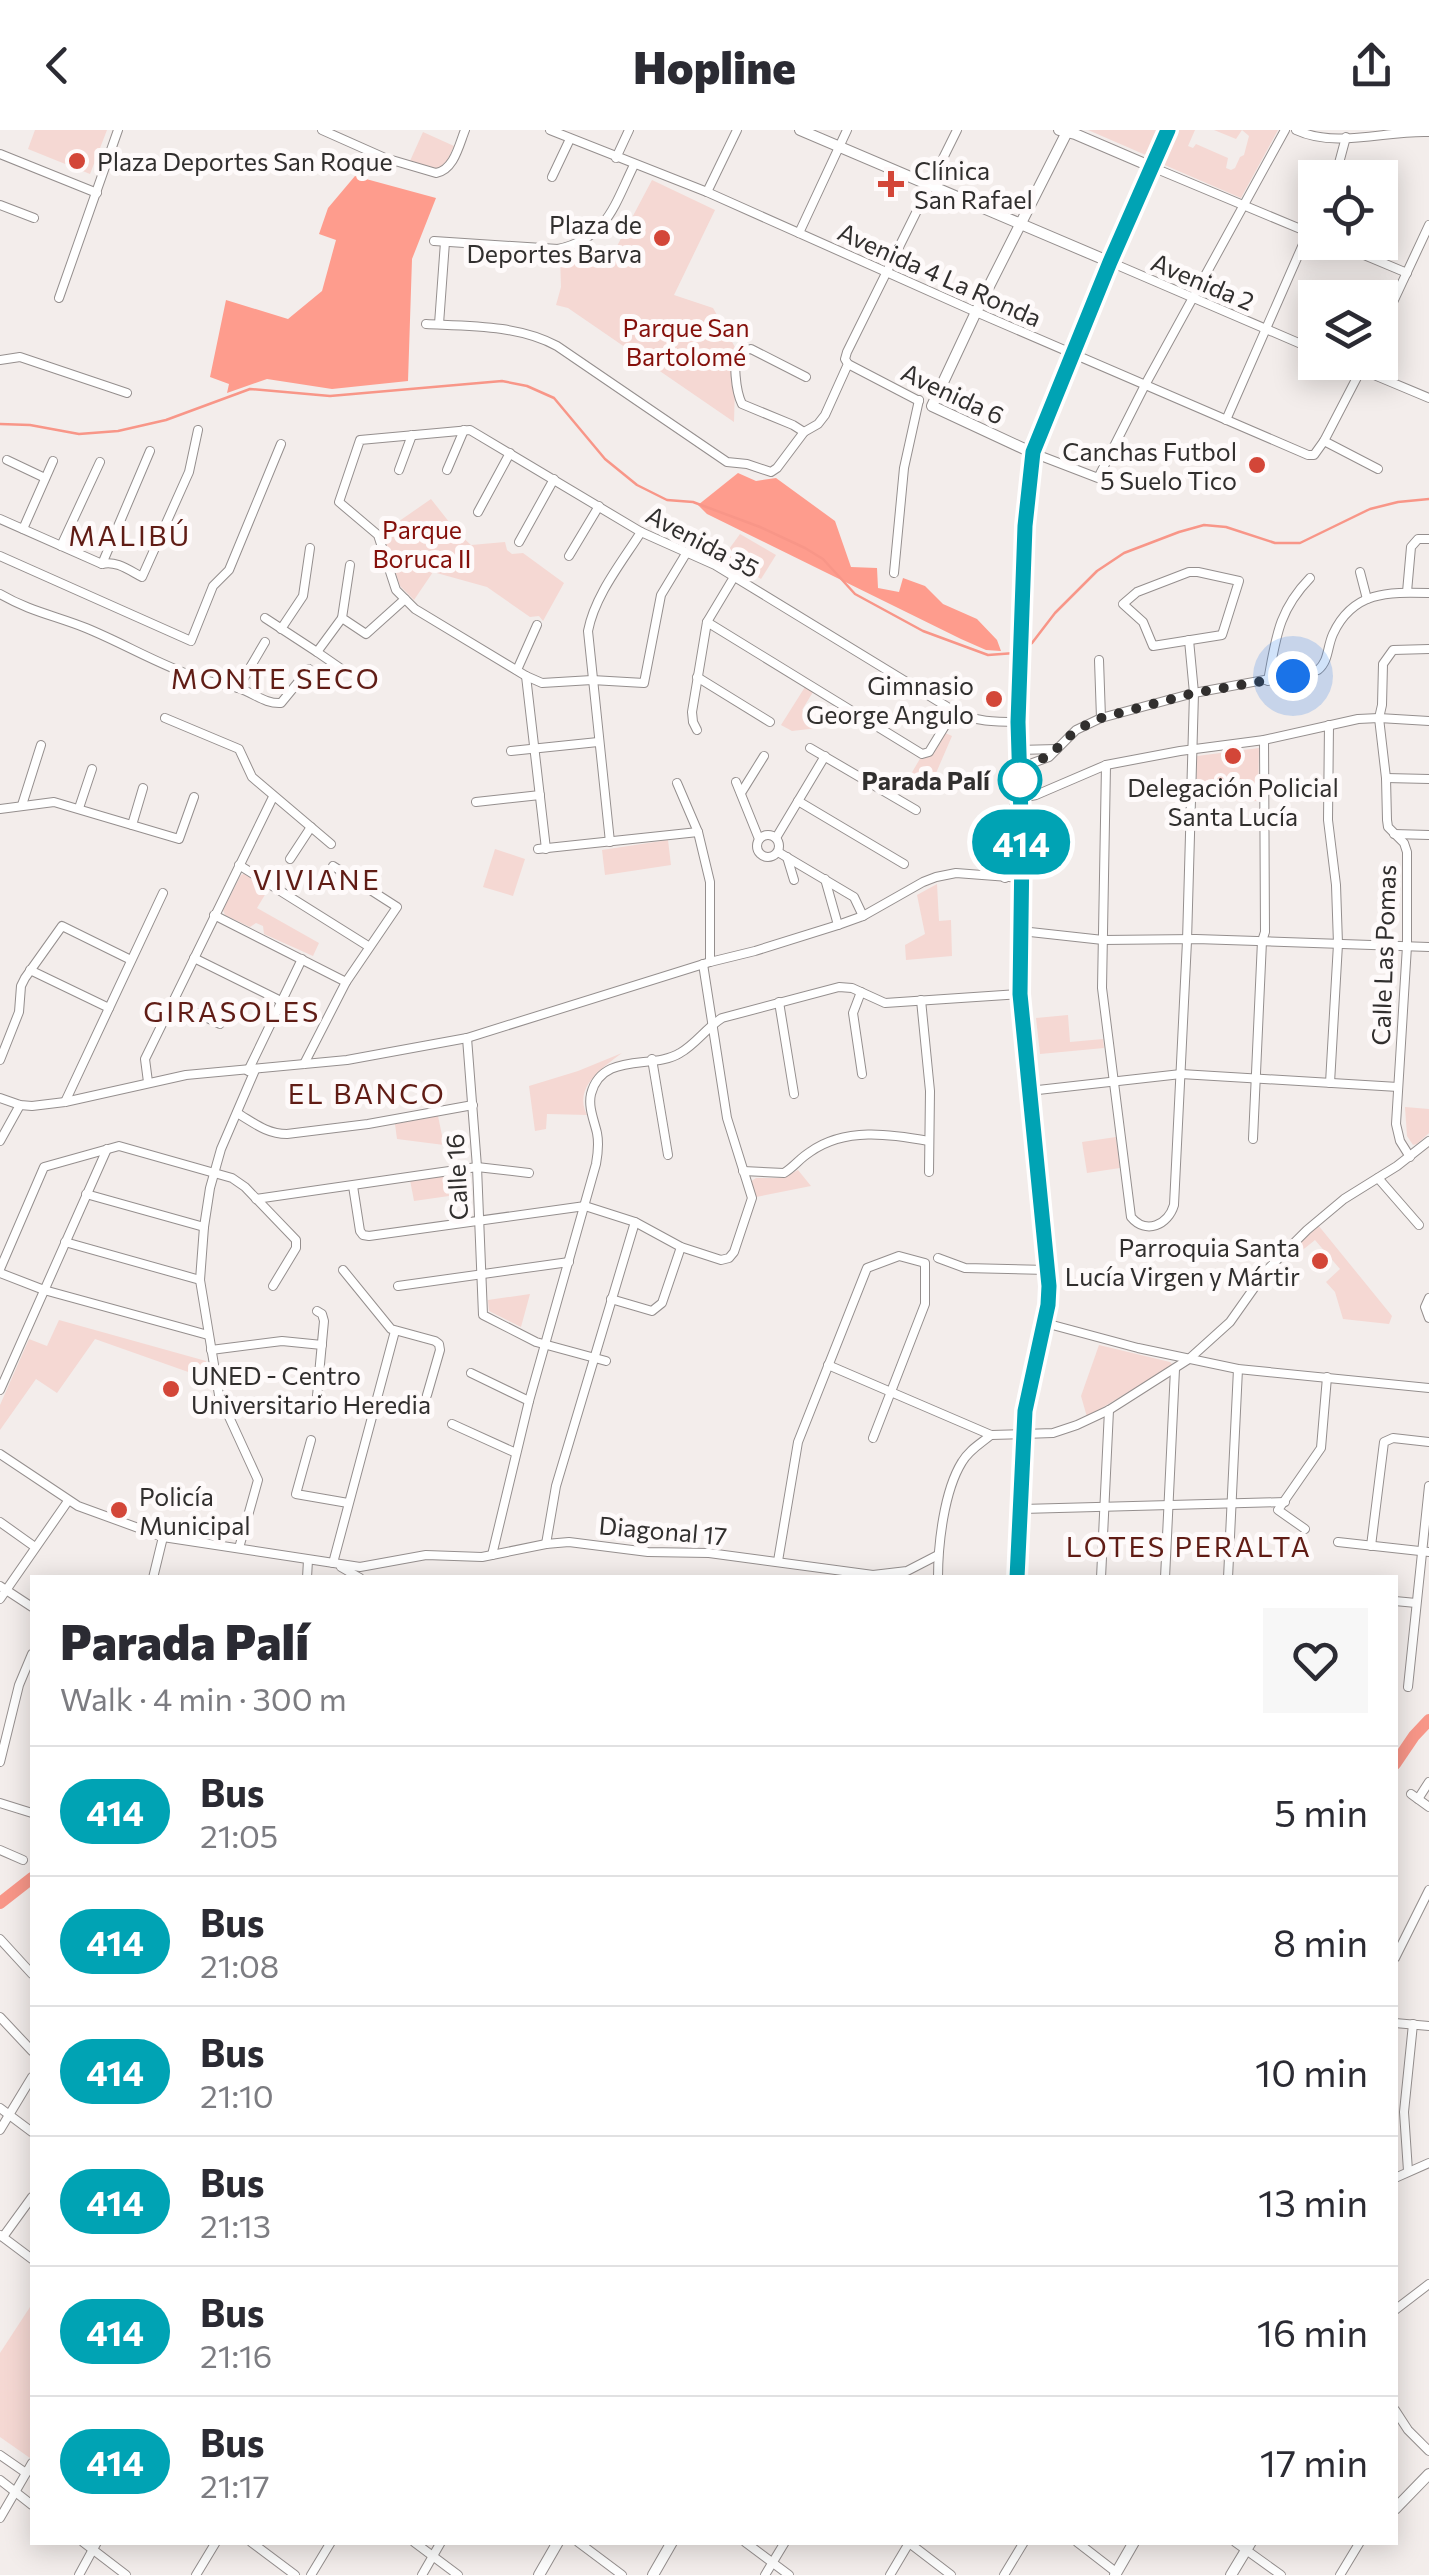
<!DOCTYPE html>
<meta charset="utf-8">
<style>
body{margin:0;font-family:Commissioner,sans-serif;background:#f7f7f7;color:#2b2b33;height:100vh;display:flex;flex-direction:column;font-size:38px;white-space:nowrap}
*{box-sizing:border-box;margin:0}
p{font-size:32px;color:#7c7c81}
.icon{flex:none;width:55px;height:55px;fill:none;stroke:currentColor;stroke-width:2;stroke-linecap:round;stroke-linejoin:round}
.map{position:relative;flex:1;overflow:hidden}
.side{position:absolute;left:30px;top:1445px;width:1368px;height:970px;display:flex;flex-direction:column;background:#fff;border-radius:0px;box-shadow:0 5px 25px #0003}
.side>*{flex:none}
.badge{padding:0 20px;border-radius:32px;font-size:35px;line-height:65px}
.tools{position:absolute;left:1298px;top:30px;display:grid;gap:20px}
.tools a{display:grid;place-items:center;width:100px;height:100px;border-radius:0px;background:#fff;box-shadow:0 5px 25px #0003;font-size:50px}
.you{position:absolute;width:50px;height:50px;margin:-25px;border:8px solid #fff;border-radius:50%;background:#1a73e8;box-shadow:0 0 0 15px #1a73e833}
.map>.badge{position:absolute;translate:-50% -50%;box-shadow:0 0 0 5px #fff}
.round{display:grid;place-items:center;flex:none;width:105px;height:105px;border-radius:0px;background:#f7f7f7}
.head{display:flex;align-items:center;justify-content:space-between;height:170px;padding:0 30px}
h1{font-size:48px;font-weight:800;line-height:75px}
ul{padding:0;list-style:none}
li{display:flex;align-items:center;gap:30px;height:130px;padding:0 30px;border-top:2px solid #e1e1e2}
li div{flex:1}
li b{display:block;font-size:38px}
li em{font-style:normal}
li .badge{min-width:110px;font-weight:700;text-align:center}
header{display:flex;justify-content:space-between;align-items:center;height:130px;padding:0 30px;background:#fff;font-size:45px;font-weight:800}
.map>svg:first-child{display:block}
</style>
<header><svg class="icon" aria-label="back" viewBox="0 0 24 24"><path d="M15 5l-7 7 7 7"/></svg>Hopline<svg class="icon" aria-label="share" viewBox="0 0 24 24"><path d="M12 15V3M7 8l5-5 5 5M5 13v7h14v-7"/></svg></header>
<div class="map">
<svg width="1429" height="2445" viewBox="0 0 1429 2445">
<rect width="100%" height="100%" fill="#f3edeb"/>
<!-- green -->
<g fill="#f5d8d3">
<polygon points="35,0 107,0 90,44 28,19"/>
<polygon points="1088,0 1160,0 1148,26"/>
<polygon points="1175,0 1195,0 1188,16 1193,18 1196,14 1228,28 1226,38 1231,40 1235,38 1240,27 1244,25 1249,6 1242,0 1236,9 1214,0 1278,0 1241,68 1160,33"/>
<polygon points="423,2 454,16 447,31 439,39 410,31"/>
<polygon points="652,50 715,80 674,165 713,178 736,219 734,292 568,178 556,175 561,157 560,125 587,116 607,135"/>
<polygon points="431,369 457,402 471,415 505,412 507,420 512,424 523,423 564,453 543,491 539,486 530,487 487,457 433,442 414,470 400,456 382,403"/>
<polygon points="740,404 776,425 761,449 724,426"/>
<polygon points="805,557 813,562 802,580 822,592 818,598 792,601 781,595"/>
<polygon points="943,602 952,606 930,657 911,644 921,627 928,627"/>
<polygon points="1259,618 1258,671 1196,670 1197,626"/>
<polygon points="668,710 671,735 605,745 602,720"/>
<polygon points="495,719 525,729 513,766 483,757"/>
<polygon points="246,743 269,758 257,778 319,813 313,826 264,804 263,796 256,793 250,797 225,785 223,780 241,745"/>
<polygon points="937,754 939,791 951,790 952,826 906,830 905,815 925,804 917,765"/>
<polygon points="1068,885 1070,912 1103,909 1104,918 1040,924 1036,888"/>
<path d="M622,923c-20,15 -49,34 -35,62l-40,-1 -1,15 -11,2 -6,-45 49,-15z"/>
<polygon points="1405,977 1429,979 1429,1003 1417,1014 1413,1015 1407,1006"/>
<polygon points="438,986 444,1015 397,1009 395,994"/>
<polygon points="1116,1007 1120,1038 1087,1043 1082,1012"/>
<polygon points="798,1040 811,1056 756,1067 750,1052 756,1048 783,1048"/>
<polygon points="447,1045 449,1066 414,1071 410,1050"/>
<polygon points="1318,1095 1392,1186 1389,1194 1343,1189 1335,1162 1326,1152 1340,1139 1315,1110 1300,1122 1294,1116"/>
<polygon points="530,1164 521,1197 489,1181 488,1170"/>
<polygon points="59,1190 206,1231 208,1249 95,1209 57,1263 36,1249 0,1300 0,1275 29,1209 47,1216"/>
<polygon points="1099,1215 1170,1232 1173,1235 1087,1287 1081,1266"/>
<polygon points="32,2174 32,2323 30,2328 0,2307 0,2223"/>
</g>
<!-- forest -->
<g fill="#fe9c8d">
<polygon points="355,46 436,68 412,129 408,251 332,259 267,249 227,263 229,254 210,247 226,170 288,189 322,161 336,110 319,104 328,78"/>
<polygon points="738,343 756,351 776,348 835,391 851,437 877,438 878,458 899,462 903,448 925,456 943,474 977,489 997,510 1001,521 986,520 961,509 707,384 698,375"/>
</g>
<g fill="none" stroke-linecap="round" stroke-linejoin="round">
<!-- stream -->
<g stroke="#f89688" stroke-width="2.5">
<polyline points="0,294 30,295 79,304 118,301 166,290 250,259 330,266 502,251 527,256 554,268 605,329 637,355 667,370 693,372 760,397 805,418 823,429 855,464 923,501 988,525 1015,523"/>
<polyline points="1022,520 1032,513 1055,483 1097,441 1124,423 1179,402 1204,395 1226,397 1275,413 1300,413 1370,379 1398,372 1429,369"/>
</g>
<!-- river -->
<g stroke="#f89688" stroke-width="12">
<polyline points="1395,1634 1414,1606 1429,1590"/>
<polyline points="0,1773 32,1748"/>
</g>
<defs>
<g id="minor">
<path d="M322,0l63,28 51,15c18,-3 23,-28 29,-43"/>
<polyline points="550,0 707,62 976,182 1308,325 1314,325 1324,311 1365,232"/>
<path d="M1296,0c41,19 91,0 133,2"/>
<polyline points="0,24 97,63"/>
<polyline points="616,28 629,0"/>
<polyline points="1152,37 1315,105"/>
<polyline points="552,47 570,9"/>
<polyline points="1335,48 1346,7"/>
<polyline points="707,62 737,0"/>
<polyline points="0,75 34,88"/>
<polyline points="799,103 847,0"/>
<path d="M434,111l124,8c49,-11 56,-43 76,-84"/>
<polyline points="1333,112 1407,143"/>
<polyline points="1110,132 1315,220"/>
<polyline points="59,168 118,0"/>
<path d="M426,194c43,2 93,1 131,22l170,116 20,2 24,8 6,-4 27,-36 14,-8 7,-9 23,-51 -3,-5 2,-7 110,-222"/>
<polyline points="439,194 445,112"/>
<polyline points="1380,200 1429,95"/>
<polyline points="0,230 20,227 127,263"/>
<polyline points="1343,232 1429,268"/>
<polyline points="848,234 919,271"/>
<polyline points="1226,290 1315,87"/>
<path d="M804,302l-11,-7 -51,-21c-5,-10 -12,-47 0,-53 3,-2 6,-1 9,-2l55,28"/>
<polyline points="1324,311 1378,339"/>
<polyline points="1033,323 1098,348 1145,255 1285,0"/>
<polyline points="7,330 45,348"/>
<polyline points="399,340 412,305"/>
<polyline points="447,340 464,300"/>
<polyline points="478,382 510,323"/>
<path d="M0,389l102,45c14,-4 28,7 40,13l47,-105 9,-42"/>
<polyline points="23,399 53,331"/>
<polyline points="519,412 554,349"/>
<polyline points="61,416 100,332"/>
<path d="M687,422l-26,43 -17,88 -52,-3 -50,3 -16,-7 -111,-67 -19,-19 -18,-55 -39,-33 21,-62 110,-10 171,102 65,29 9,4 239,146c22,11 41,11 64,11"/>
<polyline points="0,426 191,511 213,456 229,440 281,314"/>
<polyline points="569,426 599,376"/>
<polyline points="102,434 150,321"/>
<polyline points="350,435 342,488 366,504 405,469"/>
<polygon points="1189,442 1198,442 1239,451 1222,505 1153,516 1143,492 1123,474 1137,462"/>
<polyline points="1360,442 1367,469"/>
<polyline points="894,443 904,338 919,270"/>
<polyline points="1407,462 1411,417 1418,409 1429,409"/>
<path d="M0,464c29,17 56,22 86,34 39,16 75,38 115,51 12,4 25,5 37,9 16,5 27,16 43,15l28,-34"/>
<polyline points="265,488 317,522 342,488"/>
<polyline points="707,492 922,624 929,622 954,581"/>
<polyline points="281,499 303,466 310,418"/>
<polyline points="317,522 343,540"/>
<polyline points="1099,530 1101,588"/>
<polyline points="517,540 537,495"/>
<polyline points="526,546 546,719"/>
<polyline points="697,547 770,592"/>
<path d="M1268,551c8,-43 10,-70 42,-103"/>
<polyline points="238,558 265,512"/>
<polyline points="165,588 239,619 252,647 331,714"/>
<polyline points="1329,595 1328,690 1336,755 1338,814 1330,953"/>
<polyline points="697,600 693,592 692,582 707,492 734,447"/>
<polyline points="810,618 916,680"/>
<polyline points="1018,620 1057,619"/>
<polyline points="511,621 598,612"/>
<path d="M1106,635l-4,223 29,229c15,18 37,8 43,-12l13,-264 7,-248 -5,-53"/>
<path d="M1019,638l30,-11 27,-27 25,-12 93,-25 124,-23c11,-9 9,-23 15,-36 20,-43 55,-42 96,-41"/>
<polyline points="1386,648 1429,649"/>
<polyline points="736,652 759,709"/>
<polyline points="677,653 698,702 710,752 710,832"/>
<polyline points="741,663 764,626"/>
<polyline points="1021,668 1036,665 1106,635 1180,621 1264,610 1358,589 1379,588 1429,591"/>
<polyline points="798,671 904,734"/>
<polyline points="476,672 540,665"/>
<polyline points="22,675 41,615"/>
<polyline points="79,678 92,639"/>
<polyline points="0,679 54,672 179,709 194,667"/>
<polyline points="132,695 143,658"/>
<polyline points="1394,704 1429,705"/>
<circle cx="768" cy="716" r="11"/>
<polyline points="776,708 825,626"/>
<path d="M610,712l-22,-211c7,-36 34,-69 53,-99"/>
<polyline points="538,719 698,702"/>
<polyline points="778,722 854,767 863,786"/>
<polyline points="787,727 794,750"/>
<polyline points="290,729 311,697"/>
<polyline points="239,735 368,816"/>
<polyline points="825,749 838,795"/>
<polyline points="214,785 346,852"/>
<polyline points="1021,801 1103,810 1196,809 1429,817"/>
<polyline points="194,828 281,871"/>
<polyline points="30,840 109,878"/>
<polyline points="861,862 853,883 862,944"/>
<polyline points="921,870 930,961 929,1042"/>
<polyline points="173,872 220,894"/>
<polyline points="779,872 794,964"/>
<polyline points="467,908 477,1037 483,1185 536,1212 606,1231"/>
<polyline points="652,929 668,1025"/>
<polyline points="0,930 19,882 21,856 25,848 62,796 131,830"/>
<polyline points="304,934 346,852 397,777 333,736"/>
<polyline points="248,941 302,829"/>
<polyline points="148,952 145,929 273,667"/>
<polyline points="1029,961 1181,944 1398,957"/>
<polyline points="0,968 20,975 32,976 65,972 186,945 347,930 467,908 710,832 755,821 838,795 863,786 923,752 936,747 956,743 1021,748"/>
<polyline points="65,972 163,763"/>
<path d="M237,983c17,10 30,21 50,21l81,-10 105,-19"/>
<polyline points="1253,1009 1262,811 1265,802 1264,610"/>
<polyline points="0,1011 20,975"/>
<polyline points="1410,1027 1400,1011 1396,994 1407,816 1407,722 1404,713 1388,697 1387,690 1386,648 1379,588 1382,575 1383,534 1393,520 1429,519"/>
<path d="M743,1041l41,2c10,-6 16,-15 26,-21 35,-25 80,-18 119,-11"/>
<polyline points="1378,1048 1419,1095"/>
<polyline points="353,1056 360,1101 363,1105 369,1106 585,1076 635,1092 681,1117 721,1130 729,1128 734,1122 752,1068 727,988 703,834"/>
<polyline points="86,1064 204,1097"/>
<polyline points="256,1069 477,1037 529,1043"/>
<polyline points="65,1112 200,1150"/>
<polyline points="938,1128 965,1138 1048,1140"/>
<polyline points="0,1139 44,1037 119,1016 232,1048 245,1057 296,1110 296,1118 273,1156"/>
<polyline points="343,1140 391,1199 435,1211 439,1214 440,1220 427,1265"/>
<polyline points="0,1143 44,1160 208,1205"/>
<polyline points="398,1156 569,1132"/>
<polyline points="1429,1168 1425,1177 1429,1188"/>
<polyline points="611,1169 652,1181 662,1173 681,1117"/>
<polyline points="1045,1193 1138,1218 1238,1239 1429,1258"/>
<polyline points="211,1220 282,1211 322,1215"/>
<polyline points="828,1235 991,1305 1053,1303 1077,1295 1109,1280 1189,1229 1230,1192 1266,1141 1307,1100 1344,1069 1397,1036 1429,1011"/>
<polyline points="471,1243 529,1271"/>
<polyline points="0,1260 107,1019"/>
<polyline points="317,1266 324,1191 322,1184 317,1181"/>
<polyline points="452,1294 516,1323"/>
<polyline points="311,1310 296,1364 348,1373"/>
<polyline points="0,1324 78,1376 163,1407 360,1437 426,1425 482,1427 546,1414 569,1412 648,1422 709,1423 873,1445 907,1441 938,1425"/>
<polyline points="1022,1379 1285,1372"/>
<polyline points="0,1392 35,1417"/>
<polyline points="1305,1399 1278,1380 1321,1318 1327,1247"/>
<polyline points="1338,1412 1429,1422"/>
<polyline points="546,1414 556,1356 635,1092"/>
<polyline points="1371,1416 1384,1312 1393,1308 1429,1312"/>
<polyline points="239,1418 258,1350 219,1265 200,1150 204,1097 210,1058 221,1019 255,940"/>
<path d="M492,1425l37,-154 67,-237c2,-11 3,-21 1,-31 -3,-13 -9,-26 -6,-39 11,-43 62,-24 89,-41 16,-9 26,-25 42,-35l117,-31 13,1 33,15 135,-9"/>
<polyline points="778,1431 798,1312 867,1138 899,1126 925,1133 925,1174 873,1308"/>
<polyline points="333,1433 395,1201"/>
<polyline points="341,1437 360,1448"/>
<polyline points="153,1448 163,1407"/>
<polyline points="307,1448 308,1430"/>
<path d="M938,1448c0,-34 6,-87 24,-116 7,-12 18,-18 29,-27"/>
<polyline points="1101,1448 1109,1280"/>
<polyline points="1165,1448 1175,1239"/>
<polyline points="1228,1448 1238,1239"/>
<polyline points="0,1456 32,1477"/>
<polyline points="0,1469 68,1371"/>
<polyline points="1395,1471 1416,1473"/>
<polyline points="1408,1557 1429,1356"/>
<polyline points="0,1632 19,1555 32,1524"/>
<polyline points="1411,1664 1429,1677"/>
<polyline points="1418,1669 1429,1652"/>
<polyline points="0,1673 32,1683"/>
<polyline points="0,1720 23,1730"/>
<polyline points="0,1809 32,1844"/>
<polyline points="1395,1828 1429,1760"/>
<polyline points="0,1887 32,1921"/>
<polyline points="1395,1893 1429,1896"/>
<polyline points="0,1978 32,2002"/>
<polyline points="0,2000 32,1947"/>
<polyline points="1408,2041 1404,1982 1413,1894"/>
<polyline points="1395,2048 1429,2033"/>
<polyline points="0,2105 32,2129"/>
<polyline points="3,2107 32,2067"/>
<polyline points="1395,2180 1429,2154"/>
<polyline points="1395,2280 1408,2300 1429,2321"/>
<polyline points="0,2325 26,2343"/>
<polyline points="0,2350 32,2375"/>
<polyline points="0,2388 32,2333"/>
<polyline points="83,2412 126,2445"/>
<polyline points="251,2412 295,2445"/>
<polyline points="414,2412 458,2445"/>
<polyline points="578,2412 622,2445"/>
<polyline points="745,2412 789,2445"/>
<polyline points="908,2412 951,2445"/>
<polyline points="1077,2412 1117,2443"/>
<polyline points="1235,2412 1281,2445"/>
<polyline points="79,2445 97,2412"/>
<polyline points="196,2445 216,2412"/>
<polyline points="311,2445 331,2412"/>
<polyline points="422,2445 441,2412"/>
<polyline points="765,2445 785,2412"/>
<polyline points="890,2445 909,2413"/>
<polyline points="1004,2445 1024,2412"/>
<polyline points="1340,2445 1360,2412"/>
</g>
<g id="major">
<polyline points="800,0 1110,132"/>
<polyline points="1059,0 1075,4 1152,37"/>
<polyline points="1033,323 932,276 976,182 1068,0"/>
<polyline points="1005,747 1009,728 1011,683 1020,669"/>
<polyline points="1017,1448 1025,1281 1048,1175 1049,1156 1020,864 1022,718 1018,592 1020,499 1025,397 1033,323 1110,132 1169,0"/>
<polyline points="1395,2379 1429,2344"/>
<polyline points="539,2445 558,2412"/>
<polyline points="653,2445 672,2412"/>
<polyline points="1115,2445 1134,2412"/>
<polyline points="1231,2445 1251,2412"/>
</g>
</defs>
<!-- minor casing -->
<use href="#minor" stroke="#958f8e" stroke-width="10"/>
<!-- major casing -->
<use href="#major" stroke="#958f8e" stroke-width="12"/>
<!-- minor -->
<use href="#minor" stroke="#fff" stroke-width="8"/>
<!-- major -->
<use href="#major" stroke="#fff" stroke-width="10"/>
</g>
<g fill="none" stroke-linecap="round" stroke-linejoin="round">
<defs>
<polyline id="line" points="1017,1448 1025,1281 1048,1175 1049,1156 1020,864 1022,718 1018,592 1025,396 1033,322 1110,132 1168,0"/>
</defs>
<!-- line casing -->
<use href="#line" stroke="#fff" stroke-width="22"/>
<!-- line -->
<use href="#line" stroke="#00a3b4" stroke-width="15"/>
<!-- walk -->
<polyline stroke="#312f2e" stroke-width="10" stroke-dasharray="0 18" points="1020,650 1020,658 1019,638 1049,626 1076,600 1101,588 1194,563 1293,546"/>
</g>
<!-- markers -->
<g fill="#d34638" stroke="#fefafa" stroke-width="4">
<circle cx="77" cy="31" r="10"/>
<path d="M886 39h10v10h10v10h-10v10h-10v-10h-10v-10h10z"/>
<circle cx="662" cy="108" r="10"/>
<circle cx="1257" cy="335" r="10"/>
<circle cx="994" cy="569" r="10"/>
<circle cx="1233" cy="626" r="10"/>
<circle cx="1320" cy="1131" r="10"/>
<circle cx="171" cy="1259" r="10"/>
<circle cx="119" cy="1380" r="10"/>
</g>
<circle fill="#fff" stroke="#00a3b4" stroke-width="5" cx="1020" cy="650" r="20"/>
<g text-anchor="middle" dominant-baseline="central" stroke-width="10" stroke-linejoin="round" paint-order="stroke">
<!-- poi labels -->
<g font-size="25" fill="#312f2e" stroke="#fefafa" text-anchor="start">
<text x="97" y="31">Plaza Deportes San Roque</text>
<text x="914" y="40">Clínica<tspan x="914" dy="29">San Rafael</tspan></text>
<text x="642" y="94" text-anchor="end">Plaza de<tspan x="642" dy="29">Deportes Barva</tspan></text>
<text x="1237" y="321" text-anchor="end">Canchas Futbol<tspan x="1237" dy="29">5 Suelo Tico</tspan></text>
<text x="974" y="555" text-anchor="end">Gimnasio<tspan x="974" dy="29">George Angulo</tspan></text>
<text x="1233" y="657" text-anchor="middle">Delegación Policial<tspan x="1233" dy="29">Santa Lucía</tspan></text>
<text x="1300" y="1117" text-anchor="end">Parroquia Santa<tspan x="1300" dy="29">Lucía Virgen y Mártir</tspan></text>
<text x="191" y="1245">UNED - Centro<tspan x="191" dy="29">Universitario Heredia</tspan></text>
<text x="139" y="1366">Policía<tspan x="139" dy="29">Municipal</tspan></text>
</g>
<!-- street labels -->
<g font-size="25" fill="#312f2e" stroke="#fefafa">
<text transform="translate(940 144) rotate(24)">Avenida 4 La Ronda</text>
<text transform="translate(1203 151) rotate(23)">Avenida 2</text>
<text transform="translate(953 263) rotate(25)">Avenida 6</text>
<text transform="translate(703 411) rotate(28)">Avenida 35</text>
<text transform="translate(1383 825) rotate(-88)">Calle Las Pomas</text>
<text transform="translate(456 1047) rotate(-93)">Calle 16</text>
<text transform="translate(663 1400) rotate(5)">Diagonal 17</text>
</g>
<!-- park labels -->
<g font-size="25" fill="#85100b" stroke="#fefafa">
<text x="686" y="197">Parque San<tspan x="686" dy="29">Bartolomé</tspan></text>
<text x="422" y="399">Parque<tspan x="422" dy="29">Boruca II</tspan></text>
</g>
<!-- stop labels -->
<g font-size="25" font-weight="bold" fill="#312f2e" stroke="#fefafa" text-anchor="end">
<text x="990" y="650">Parada Palí</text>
</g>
<!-- neighbourhood labels -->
<g font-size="28" letter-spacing="2.5" fill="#601c15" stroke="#fefafa">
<text x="130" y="405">MALIBÚ</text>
<text x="276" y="548">MONTE SECO</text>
<text x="317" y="749">VIVIANE</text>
<text x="232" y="881">GIRASOLES</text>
<text x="367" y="963">EL BANCO</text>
<text x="1189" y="1416">LOTES PERALTA</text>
</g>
</g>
</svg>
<div class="tools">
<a><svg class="icon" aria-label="locate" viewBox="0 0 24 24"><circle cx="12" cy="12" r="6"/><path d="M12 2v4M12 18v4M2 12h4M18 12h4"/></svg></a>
<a><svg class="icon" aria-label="layers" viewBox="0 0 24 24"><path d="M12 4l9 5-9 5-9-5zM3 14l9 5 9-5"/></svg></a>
</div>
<div class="you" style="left:1293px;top:546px"></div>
<b class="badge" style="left:1021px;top:712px;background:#00a3b4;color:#fff">414</b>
<section class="side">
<div class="head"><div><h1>Parada Palí</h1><p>Walk · 4 min · 300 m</p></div><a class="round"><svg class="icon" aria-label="heart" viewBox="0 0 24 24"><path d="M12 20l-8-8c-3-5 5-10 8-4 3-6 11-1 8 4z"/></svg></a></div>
<ul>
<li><span class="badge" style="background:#00a3b4;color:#fff">414</span><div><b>Bus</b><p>21:05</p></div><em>5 min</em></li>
<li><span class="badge" style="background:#00a3b4;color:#fff">414</span><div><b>Bus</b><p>21:08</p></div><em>8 min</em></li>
<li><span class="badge" style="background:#00a3b4;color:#fff">414</span><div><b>Bus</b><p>21:10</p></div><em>10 min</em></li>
<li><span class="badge" style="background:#00a3b4;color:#fff">414</span><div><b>Bus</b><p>21:13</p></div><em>13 min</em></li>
<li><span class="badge" style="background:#00a3b4;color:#fff">414</span><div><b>Bus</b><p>21:16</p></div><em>16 min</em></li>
<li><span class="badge" style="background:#00a3b4;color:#fff">414</span><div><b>Bus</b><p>21:17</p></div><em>17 min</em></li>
</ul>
</section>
</div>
